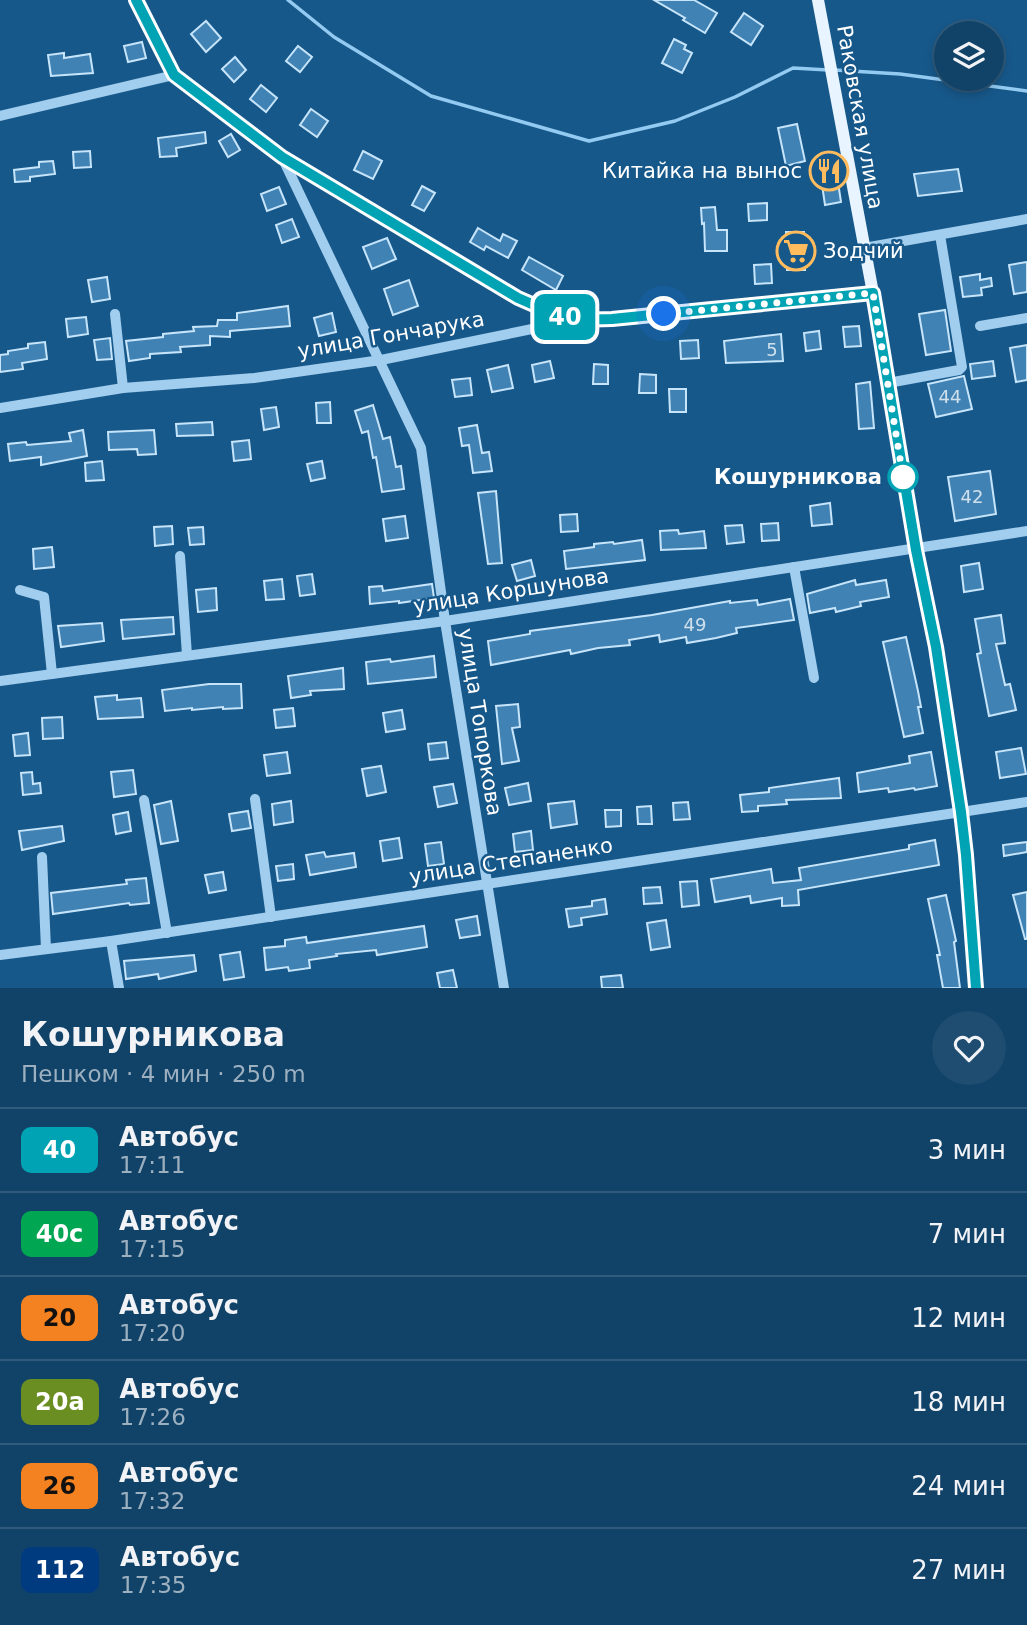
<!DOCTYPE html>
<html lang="ru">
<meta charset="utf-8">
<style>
body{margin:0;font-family:"DejaVu Sans",sans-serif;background:#1e4d71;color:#f1f3f6;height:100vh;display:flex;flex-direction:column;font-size:26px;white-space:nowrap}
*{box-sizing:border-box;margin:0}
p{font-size:23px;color:#9cb0c0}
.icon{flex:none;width:38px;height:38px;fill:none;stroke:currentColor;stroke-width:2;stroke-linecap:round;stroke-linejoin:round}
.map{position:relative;height:988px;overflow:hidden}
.side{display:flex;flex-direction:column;background:#114268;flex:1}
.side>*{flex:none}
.badge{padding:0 14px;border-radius:10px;font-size:24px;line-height:46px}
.controls{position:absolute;left:934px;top:21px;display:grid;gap:14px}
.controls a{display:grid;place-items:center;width:70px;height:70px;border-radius:50%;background:#114268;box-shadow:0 4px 10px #0003,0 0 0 2px #305b7c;font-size:35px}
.you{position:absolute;width:35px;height:35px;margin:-18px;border:5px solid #fff;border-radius:50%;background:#1a73e8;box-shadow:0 0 0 10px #1a73e833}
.map>.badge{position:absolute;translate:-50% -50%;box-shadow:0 0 0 4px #fff}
.round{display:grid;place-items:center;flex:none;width:74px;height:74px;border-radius:37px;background:#1e4d71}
.overview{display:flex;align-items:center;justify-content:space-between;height:119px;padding:0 21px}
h1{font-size:33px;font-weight:700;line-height:52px}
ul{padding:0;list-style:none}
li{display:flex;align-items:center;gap:21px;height:84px;padding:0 21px;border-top:2px solid #305b7c}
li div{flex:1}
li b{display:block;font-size:26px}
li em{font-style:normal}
li .badge{min-width:77px;font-weight:700;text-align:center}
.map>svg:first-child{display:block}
</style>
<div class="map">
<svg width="1027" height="988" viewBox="0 0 1027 988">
<rect width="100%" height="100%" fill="#17588a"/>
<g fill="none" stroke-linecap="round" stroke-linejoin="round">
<!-- stream -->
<g stroke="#93caf1" stroke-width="3.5">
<polyline points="288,0 334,37 431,96 589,141 675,121 735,97 793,68 828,70"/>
<polyline points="835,70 900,74 1027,91"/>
</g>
</g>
<!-- building -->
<g fill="#4082b3" stroke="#c6e4fa" stroke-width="2">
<polygon points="654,0 694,0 717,13 705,33 683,20 685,18"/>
<polygon points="744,13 763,26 751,45 731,32"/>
<polygon points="206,21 221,38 206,52 191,34"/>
<polygon points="674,39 686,45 684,49 692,53 682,73 662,63"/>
<polygon points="142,42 146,58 128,62 124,46"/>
<polygon points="298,46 312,57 300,72 286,61"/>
<polygon points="64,53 64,58 90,54 93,73 51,76 48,55"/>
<polygon points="235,57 246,70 234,82 222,69"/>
<polygon points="261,85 277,98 266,112 250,99"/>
<polygon points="311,109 328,121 317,137 300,125"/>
<polygon points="797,124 805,161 786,166 778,128"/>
<polygon points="205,132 206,143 176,148 177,156 160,157 158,138"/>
<polygon points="231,134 240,150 228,157 219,141"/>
<polygon points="90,151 91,167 74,168 73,152"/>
<polygon points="363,151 382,161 373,179 354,170"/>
<polygon points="53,161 55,174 30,177 30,181 15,182 14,170 39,167 39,162"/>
<polygon points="836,169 841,202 825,205 820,171"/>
<polygon points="958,169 962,191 918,196 914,174"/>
<polygon points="422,186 435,193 424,211 412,205"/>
<polygon points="279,187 286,204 267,211 261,194"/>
<polygon points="767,203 767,220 749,221 748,204"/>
<polygon points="715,207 717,230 727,230 727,251 705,251 704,223 702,224 701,208"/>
<polygon points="292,219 299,237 282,243 276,225"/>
<polygon points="478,228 500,241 503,234 517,241 508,258 486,246 484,250 470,242"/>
<polygon points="786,232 804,232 805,270 787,270"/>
<polygon points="387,238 396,259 372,269 363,247"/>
<polygon points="529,257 563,276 556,290 522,270"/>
<polygon points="1027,262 1027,292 1014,294 1009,265"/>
<polygon points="771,264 772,283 755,284 754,265"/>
<polygon points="980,274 980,280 991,278 992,286 981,288 982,295 963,297 960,277"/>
<polygon points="107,277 110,299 92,302 88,280"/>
<polygon points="409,280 418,306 393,315 384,289"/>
<polygon points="288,306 290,326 230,331 230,337 210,336 210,345 180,347 181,352 150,354 150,358 129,361 126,341 163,337 163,334 194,331 193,327 217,326 218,320 237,320 237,313"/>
<polygon points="945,310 951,351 926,355 919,314"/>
<polygon points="332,313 336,332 319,336 314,318"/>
<polygon points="86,317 88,334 68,337 66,319"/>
<polygon points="859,326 861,346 845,347 843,327"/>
<polygon points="819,331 821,349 806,351 804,333"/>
<polygon points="781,334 783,361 726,363 724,341"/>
<polygon points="110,338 112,359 97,360 94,340"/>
<polygon points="698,340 699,358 681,359 680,341"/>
<polygon points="45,342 47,359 22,363 23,369 0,372 0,355 8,354 8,351 28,348 28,344"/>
<polygon points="1027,345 1027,380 1016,382 1010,348"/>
<polygon points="550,361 554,378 535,382 532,365"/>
<polygon points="993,361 995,376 972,379 970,364"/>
<polygon points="594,364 608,365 608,384 593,384"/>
<polygon points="508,365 513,388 492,392 487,370"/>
<polygon points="640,374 656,375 656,393 639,393"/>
<polygon points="964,376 972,409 936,417 928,384"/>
<polygon points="470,378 472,395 455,397 452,380"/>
<polygon points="870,382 874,428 859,429 856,384"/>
<polygon points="669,389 686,389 686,412 670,412"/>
<polygon points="330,402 331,423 317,423 316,403"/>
<polygon points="373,405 383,439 390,437 396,467 401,466 404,489 382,492 376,457 373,458 368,431 362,433 355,411"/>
<polygon points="276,407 279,427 264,430 261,409"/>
<polygon points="212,422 213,435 177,436 176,424"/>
<polygon points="477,425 482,453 489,452 492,471 473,473 469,445 462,446 459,428"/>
<polygon points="83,430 87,456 41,465 41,457 10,461 8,444 26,442 27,445 71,441 69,433"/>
<polygon points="154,430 156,454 138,455 137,449 109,450 108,432"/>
<polygon points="249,440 251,459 234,461 232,442"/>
<polygon points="102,461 104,480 86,481 85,463"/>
<polygon points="322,461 325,478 311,481 307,464"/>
<polygon points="990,471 996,514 955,521 948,477"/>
<polygon points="496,491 502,563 488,564 478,493"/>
<polygon points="830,503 832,524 812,526 810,506"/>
<polygon points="577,514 578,531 561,532 560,515"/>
<polygon points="405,516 408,538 386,541 383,519"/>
<polygon points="778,523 779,540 762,541 761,524"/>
<polygon points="742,525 744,542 727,544 725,526"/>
<polygon points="172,526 173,544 155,546 154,527"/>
<polygon points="203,527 204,544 190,545 188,528"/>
<polygon points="678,530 679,534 704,531 706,548 661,550 660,531"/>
<polygon points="642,540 645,560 566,569 564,551 594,547 594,544 613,542 614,544"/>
<polygon points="52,547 54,567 34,569 33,549"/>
<polygon points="531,560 535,576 517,581 512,565"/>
<polygon points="979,563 983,589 964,592 961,566"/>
<polygon points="312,574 315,594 300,596 297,576"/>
<polygon points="282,579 284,599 266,600 264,581"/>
<polygon points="855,580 856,585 886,580 889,597 860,602 861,606 836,612 835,608 810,613 807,594"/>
<polygon points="432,584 434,598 399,603 399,601 370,604 369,587 382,586 383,591"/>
<polygon points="216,588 217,610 198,612 196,590"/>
<polygon points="790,599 794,620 736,628 737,633 716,638 687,643 686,637 660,642 659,635 629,640 630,645 598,648 571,654 570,650 491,665 488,641 530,634 530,631 652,615 730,601 730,603 757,600 758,605"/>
<polygon points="1001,615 1005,643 996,644 1005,685 1010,684 1016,710 989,716 977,654 981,653 975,619"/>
<polygon points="173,617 174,634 123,639 121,620"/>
<polygon points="102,623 104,641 61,647 58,626"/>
<polygon points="906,637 918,691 921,707 918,707 923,733 904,737 883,642"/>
<polygon points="434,656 436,677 368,684 366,662 390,659 391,662"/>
<polygon points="343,668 344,689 310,691 311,695 291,698 288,676"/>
<polygon points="209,684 241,684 242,708 223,709 223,707 192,710 192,708 165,711 162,690"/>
<polygon points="117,695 117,700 141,698 143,717 98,719 95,697"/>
<polygon points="518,704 520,727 512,728 519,761 502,764 496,706"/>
<polygon points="293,708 295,726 276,728 274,710"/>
<polygon points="402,710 405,729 386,732 383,713"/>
<polygon points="62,717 63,738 43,739 42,718"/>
<polygon points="28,733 30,755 15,756 13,735"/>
<polygon points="446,742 448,758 430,760 428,744"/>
<polygon points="1021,748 1026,774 1000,778 996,752"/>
<polygon points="287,752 290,773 267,776 264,755"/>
<polygon points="931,752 937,786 915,790 914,788 889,792 888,788 859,792 857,773 910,763 909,756"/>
<polygon points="381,766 386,792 367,796 362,769"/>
<polygon points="133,770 136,794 114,797 111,772"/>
<polygon points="32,772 33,784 40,783 41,793 23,795 21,773"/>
<polygon points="839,778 841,798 786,800 787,804 758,806 758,811 742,812 740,795 769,792 769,788"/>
<polygon points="528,783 531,801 509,805 505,788"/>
<polygon points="453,784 457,803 438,807 434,787"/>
<polygon points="171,801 178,841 161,844 154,805"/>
<polygon points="291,801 293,822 274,825 272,804"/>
<polygon points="574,801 577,824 551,828 548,804"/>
<polygon points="688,802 690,819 674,820 673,803"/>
<polygon points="651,806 652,824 638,824 637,807"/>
<polygon points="605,810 621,810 621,826 606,827"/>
<polygon points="248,811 251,828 232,831 229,814"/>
<polygon points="128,812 131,831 116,834 113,815"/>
<polygon points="62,826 64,841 22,850 19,831"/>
<polygon points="531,831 533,850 515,852 513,834"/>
<polygon points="399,838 402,858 383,861 380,841"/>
<polygon points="935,840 939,865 798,890 799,905 782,906 782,898 751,903 750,896 715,902 711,879 771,869 773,883 801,880 799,868 909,849 909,845"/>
<polygon points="441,842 444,864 428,866 425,844"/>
<polygon points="1027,842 1027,852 1004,856 1003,845"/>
<polygon points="324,852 326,857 354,853 356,867 310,875 306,855"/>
<polygon points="293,864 294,879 278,881 276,866"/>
<polygon points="223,872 226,890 209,893 205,875"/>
<polygon points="146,878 149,903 130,905 129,903 53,914 51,893 127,884 126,880"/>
<polygon points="697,881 699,905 682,907 680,882"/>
<polygon points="660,887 662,903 644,904 643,888"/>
<polygon points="1027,892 1027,939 1025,939 1013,895"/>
<polygon points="946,895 956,941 954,942 960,988 943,988 937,955 940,955 928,899"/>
<polygon points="605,899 607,914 581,918 582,925 569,927 566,909 592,906 592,901"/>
<polygon points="477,916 480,935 460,938 456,920"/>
<polygon points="666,920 670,947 651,950 647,923"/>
<polygon points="424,926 427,947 377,955 376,950 336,954 337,956 309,960 310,968 289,971 288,967 266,970 264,948 285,946 285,940 306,937 307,943"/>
<polygon points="240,952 244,977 224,980 220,955"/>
<polygon points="194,955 196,971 159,979 158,974 126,979 124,961"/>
<polygon points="453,970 457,988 440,988 437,973"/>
<polygon points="621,975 623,988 602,988 601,977"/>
</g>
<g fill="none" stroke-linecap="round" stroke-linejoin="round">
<!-- minor -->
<g stroke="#a1cdee" stroke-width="10">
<polyline points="136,0 174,75 282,157 518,298 550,312 573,320"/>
<polyline points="0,116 174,75"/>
<polyline points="282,157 421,448 445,621 504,988"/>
<polyline points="864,248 1027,219"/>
<polyline points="115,314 123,388"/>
<polyline points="980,326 1027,318"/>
<polyline points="888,383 959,370 962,367 940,235"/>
<polyline points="0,408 123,388 254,378 381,360 576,320 612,319 873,293"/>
<polyline points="180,556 187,655"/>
<polyline points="794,567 814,678"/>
<polyline points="20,590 44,597 52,674"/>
<polyline points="0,681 445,621 1027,531"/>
<polyline points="255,799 271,917"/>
<polyline points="144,800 167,933"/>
<polyline points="42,857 46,949"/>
<polyline points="111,941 119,988"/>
<polyline points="0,955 111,941 1027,802"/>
</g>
<!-- major -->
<polyline stroke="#e8f4ff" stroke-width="12" points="818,0 873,293 916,550 936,647 966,855 976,988"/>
</g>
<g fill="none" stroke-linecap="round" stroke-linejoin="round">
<defs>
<polyline id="line" points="136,0 174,75 282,157 518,298 550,312 576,320 612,319 873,293 916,550 936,647 961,812 966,855 976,988"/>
</defs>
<!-- line casing -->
<use href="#line" stroke="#fff" stroke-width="16"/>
<!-- line -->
<use href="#line" stroke="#00a3b4" stroke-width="10"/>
<!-- walk -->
<polyline stroke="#fff" stroke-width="7" stroke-dasharray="0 12.6" points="664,314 873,293 903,477"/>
</g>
<!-- icons -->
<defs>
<symbol id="restaurant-ring" viewBox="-11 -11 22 22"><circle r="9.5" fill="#17588a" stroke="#ffbc5e" stroke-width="1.5"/><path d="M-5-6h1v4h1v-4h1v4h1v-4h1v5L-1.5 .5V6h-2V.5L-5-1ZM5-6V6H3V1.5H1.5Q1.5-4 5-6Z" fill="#ffbc5e"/></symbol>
<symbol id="supermarket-ring" viewBox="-11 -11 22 22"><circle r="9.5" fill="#17588a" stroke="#ffbc5e" stroke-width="1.5"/><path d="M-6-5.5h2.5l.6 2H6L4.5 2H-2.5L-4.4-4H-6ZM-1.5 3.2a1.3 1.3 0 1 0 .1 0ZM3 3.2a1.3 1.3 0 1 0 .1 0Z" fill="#ffbc5e"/></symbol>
</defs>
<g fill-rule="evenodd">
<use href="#restaurant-ring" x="807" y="149" width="44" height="44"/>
<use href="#supermarket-ring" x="774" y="229" width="44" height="44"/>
</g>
<!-- markers -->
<circle fill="#fff" stroke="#00a3b4" stroke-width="3.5" cx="903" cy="477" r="14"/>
<g text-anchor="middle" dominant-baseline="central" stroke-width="5" stroke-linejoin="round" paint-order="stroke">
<!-- number labels -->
<g font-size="18" fill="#cfe0ec">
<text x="772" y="349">5</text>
<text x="950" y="396">44</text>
<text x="972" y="496">42</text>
<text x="695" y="624">49</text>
</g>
<!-- street labels -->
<g font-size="21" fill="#fff" stroke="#17588a">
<text transform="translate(860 117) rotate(80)">Раковская улица</text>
<text transform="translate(391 335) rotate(-10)">улица Гончарука</text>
<text transform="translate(511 591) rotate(-9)">улица Коршунова</text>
<text transform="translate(480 722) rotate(81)">улица Топоркова</text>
<text transform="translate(511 861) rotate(-9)">улица Степаненко</text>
</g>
<!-- poi labels -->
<g font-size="21" fill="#fff" stroke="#17588a" text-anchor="end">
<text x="802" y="171">Китайка на вынос</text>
<text x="823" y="251" text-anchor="start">Зодчий</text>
</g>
<!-- stop labels -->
<g font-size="21" font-weight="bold" fill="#fff" stroke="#17588a" text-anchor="end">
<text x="882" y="477">Кошурникова</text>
</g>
</g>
</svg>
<div class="controls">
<a><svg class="icon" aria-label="layers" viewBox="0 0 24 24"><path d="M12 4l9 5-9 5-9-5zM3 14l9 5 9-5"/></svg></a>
</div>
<div class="you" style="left:664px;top:314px"></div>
<b class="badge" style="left:565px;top:317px;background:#00a3b4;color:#fff">40</b>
</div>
<section class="side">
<div class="overview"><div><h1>Кошурникова</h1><p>Пешком · 4 мин · 250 m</p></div><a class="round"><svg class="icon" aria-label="heart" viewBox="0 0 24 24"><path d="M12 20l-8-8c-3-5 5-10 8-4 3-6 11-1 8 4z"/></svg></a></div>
<ul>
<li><span class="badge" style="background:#00a3b4;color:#fff">40</span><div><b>Автобус</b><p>17:11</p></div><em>3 мин</em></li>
<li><span class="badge" style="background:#00a651;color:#fff">40с</span><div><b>Автобус</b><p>17:15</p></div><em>7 мин</em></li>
<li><span class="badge" style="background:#f58220;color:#111">20</span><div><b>Автобус</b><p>17:20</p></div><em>12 мин</em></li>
<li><span class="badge" style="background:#6b8e23;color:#fff">20а</span><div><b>Автобус</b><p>17:26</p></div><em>18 мин</em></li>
<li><span class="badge" style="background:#f58220;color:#111">26</span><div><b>Автобус</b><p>17:32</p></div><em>24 мин</em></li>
<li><span class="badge" style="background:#003b80;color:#fff">112</span><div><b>Автобус</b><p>17:35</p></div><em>27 мин</em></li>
</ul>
</section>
